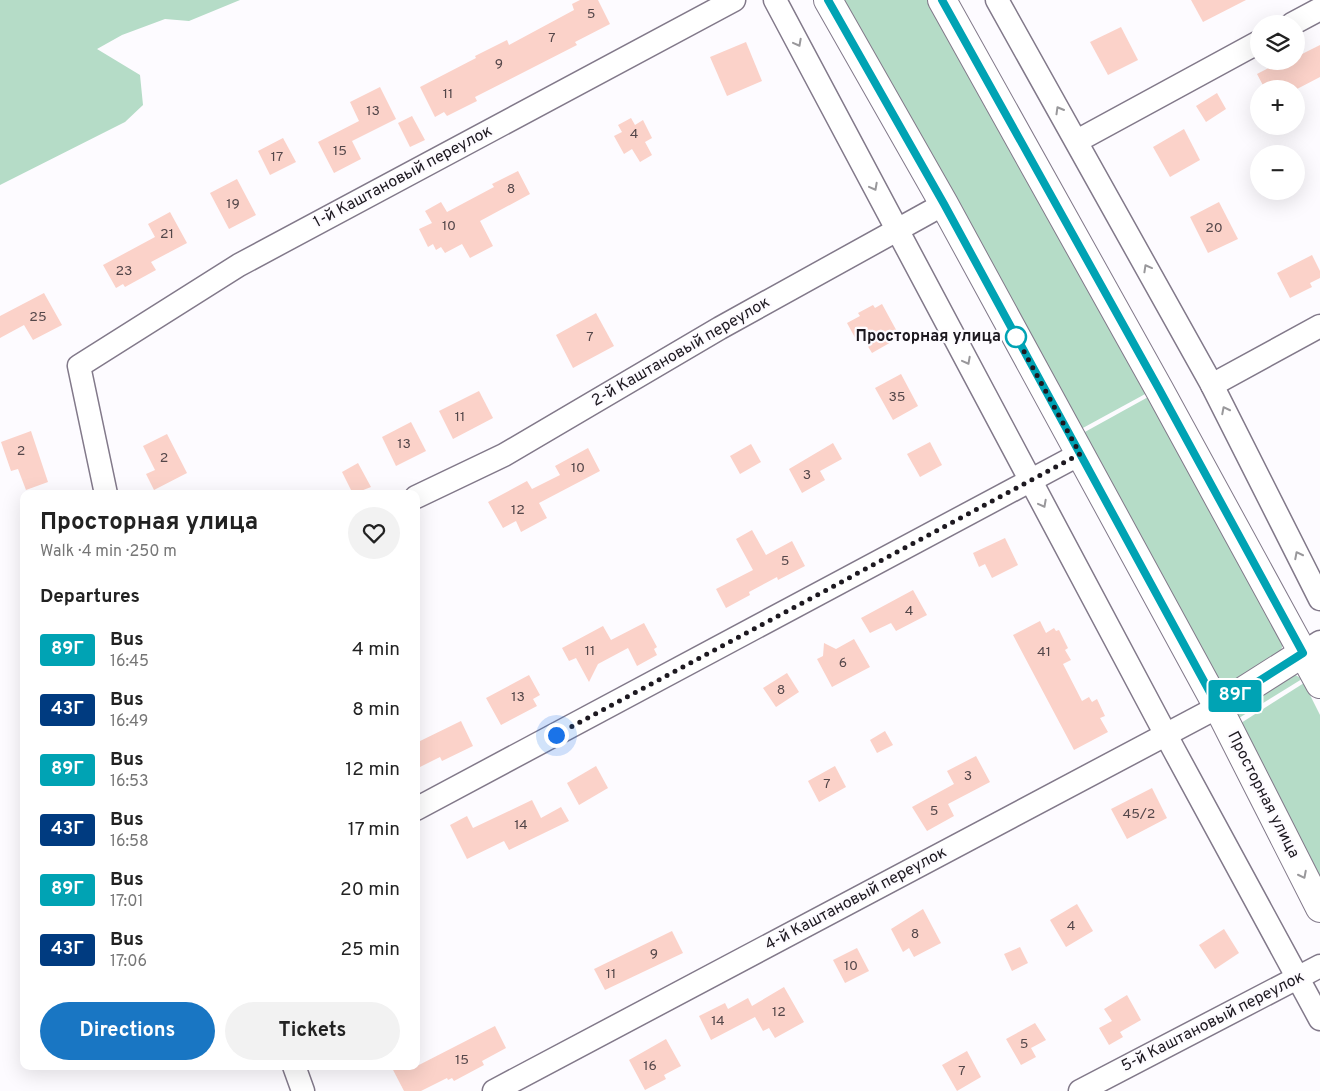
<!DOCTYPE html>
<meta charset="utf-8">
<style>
body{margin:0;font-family:Overpass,sans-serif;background:#f2f2f2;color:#222;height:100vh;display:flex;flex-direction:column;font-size:19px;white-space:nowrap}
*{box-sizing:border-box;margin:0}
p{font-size:16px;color:#767676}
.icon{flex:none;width:28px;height:28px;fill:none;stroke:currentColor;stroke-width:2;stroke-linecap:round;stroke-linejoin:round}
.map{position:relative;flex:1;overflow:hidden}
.panel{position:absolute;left:20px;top:490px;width:400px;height:580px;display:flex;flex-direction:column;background:#fff;border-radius:10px;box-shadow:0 5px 20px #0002}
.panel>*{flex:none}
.badge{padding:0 10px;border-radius:4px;font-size:18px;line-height:32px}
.tools{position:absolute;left:1250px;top:15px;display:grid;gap:10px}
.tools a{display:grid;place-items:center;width:55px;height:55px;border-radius:50%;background:#fff;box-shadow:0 5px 20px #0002;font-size:25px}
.you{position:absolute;width:25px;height:25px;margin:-12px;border:4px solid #fff;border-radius:50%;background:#1a73e8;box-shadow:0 0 0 8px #1a73e833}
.map>.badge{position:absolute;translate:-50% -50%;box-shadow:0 0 0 2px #fff}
h2{padding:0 20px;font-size:19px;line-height:45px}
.round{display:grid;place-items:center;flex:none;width:52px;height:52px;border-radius:26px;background:#f2f2f2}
.headline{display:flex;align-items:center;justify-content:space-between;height:85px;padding:0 20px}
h1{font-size:24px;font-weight:700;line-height:38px}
.primary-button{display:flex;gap:10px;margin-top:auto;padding:10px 20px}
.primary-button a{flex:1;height:58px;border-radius:30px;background:#1976c3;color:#fff;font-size:20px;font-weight:700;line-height:58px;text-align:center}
.primary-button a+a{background:#f2f2f2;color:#222}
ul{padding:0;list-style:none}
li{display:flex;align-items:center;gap:15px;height:60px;padding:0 20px}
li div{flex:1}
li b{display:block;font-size:19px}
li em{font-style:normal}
li .badge{min-width:55px;font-weight:700;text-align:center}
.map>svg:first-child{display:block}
</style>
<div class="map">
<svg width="1320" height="1091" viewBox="0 0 1320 1091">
<rect width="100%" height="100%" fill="#fdfbff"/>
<!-- green -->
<g fill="#b5dcc7">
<polygon points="0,0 240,0 189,21 165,19 122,35 97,49 140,75 143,105 125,122 0,185"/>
<polygon points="842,0 929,0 1147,393 1081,429"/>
<polygon points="1150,396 1283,644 1280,654 1228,684 1217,679 1083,433"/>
<polygon points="1294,674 1302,679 1239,718 1238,709"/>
<polygon points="1304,683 1320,715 1320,879 1241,723"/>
</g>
<!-- building -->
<g fill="#fbd2c9">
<polygon points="580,0 598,0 610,24 575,42 577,45 475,97 477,101 447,116 444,112 435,117 420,87 476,58 475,56 507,40 509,45 574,10 572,4"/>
<polygon points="1191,0 1246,0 1203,22"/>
<polygon points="1121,27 1138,60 1108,75 1090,42"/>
<polygon points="746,42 762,81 727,96 710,57"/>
<polygon points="1320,45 1320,77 1297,89 1265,89 1257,74 1282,61 1296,61 1296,57"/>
<polygon points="380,87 396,119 352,141 361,159 334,173 318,142 359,121 350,102"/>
<polygon points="1217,93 1226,109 1206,122 1196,106"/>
<polygon points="412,116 425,140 410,147 398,123"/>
<polygon points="631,118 635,125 643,120 652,138 645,142 652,155 640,162 632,149 624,154 614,136 622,132 618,125"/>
<polygon points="1184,129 1200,160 1170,177 1153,147"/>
<polygon points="283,138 296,162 270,175 258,151"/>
<polygon points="518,171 530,194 480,221 493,246 470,258 462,244 445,253 441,247 436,250 433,244 428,247 419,229 432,223 425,211 441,202 447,212 494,187 492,184"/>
<polygon points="237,179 256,215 229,229 210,193"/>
<polygon points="1219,202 1238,239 1208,253 1190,217"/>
<polygon points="170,212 187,243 151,262 156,270 125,287 123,284 116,288 103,265 155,237 148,224"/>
<polygon points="1312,255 1320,271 1320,278 1310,283 1312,287 1290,298 1277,273"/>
<polygon points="44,293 62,325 33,340 24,325 0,338 0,316"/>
<polygon points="882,304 900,337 872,353 864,340 858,343 847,323 860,316 858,313 873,305 875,308"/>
<polygon points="596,313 614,346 573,368 556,335"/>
<polygon points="901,374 918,406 893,420 875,388"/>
<polygon points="479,391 493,418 453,439 439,411"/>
<polygon points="411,422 426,451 396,466 382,437"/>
<polygon points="31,431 48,482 26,490 18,469 11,471 1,442"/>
<polygon points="167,434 187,473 154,490 146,474 155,470 143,446"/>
<polygon points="930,442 942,465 920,477 907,454"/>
<polygon points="833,443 842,459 820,471 825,480 802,493 789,469"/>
<polygon points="751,444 761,462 740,474 730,456"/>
<polygon points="588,448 600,471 539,503 547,518 521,532 516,521 503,528 488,502 527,481 532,489 560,475 555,466"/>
<polygon points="358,463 371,487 353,494 342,472"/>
<polygon points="752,530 766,555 792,541 805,566 778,580 777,577 749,592 750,595 726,608 716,589 753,570 736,539"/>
<polygon points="1005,538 1018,565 992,578 985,564 979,567 973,553"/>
<polygon points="913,590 927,615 896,631 891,623 870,633 861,618"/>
<polygon points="1040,621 1046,633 1054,628 1056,631 1059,630 1068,648 1065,650 1071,660 1063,664 1082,701 1089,697 1092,702 1097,699 1105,716 1100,718 1108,732 1074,750 1013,635"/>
<polygon points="644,623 657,647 654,649 657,655 637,666 628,648 598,664 589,682 576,658 569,661 562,648 603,626 611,640"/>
<polygon points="854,639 870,667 832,687 817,659 823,656 824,643 836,649"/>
<polygon points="787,673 799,692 776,707 763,688"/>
<polygon points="529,675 540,695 533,699 537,706 501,725 486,698"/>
<polygon points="461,721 473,746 442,761 440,757 416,769 416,743"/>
<polygon points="885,731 893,745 877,753 870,740"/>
<polygon points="976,756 990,782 948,804 954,816 927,831 912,807 954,784 947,771"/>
<polygon points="596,766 608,788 579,805 567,783"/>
<polygon points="835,766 846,787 819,802 808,781"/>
<polygon points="1152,788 1167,818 1127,839 1111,809"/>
<polygon points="532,800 541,818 561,807 569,821 509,850 504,841 467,859 450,825 467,816 473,828"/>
<polygon points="1077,904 1093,931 1066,947 1050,920"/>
<polygon points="923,909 941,943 914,957 909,948 903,952 891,929"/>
<polygon points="1224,929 1239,953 1215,969 1199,945"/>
<polygon points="672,931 683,953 605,990 594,969"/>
<polygon points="1020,947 1028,963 1012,971 1004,954"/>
<polygon points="857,948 869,971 845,983 833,960"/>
<polygon points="784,987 804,1022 775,1038 769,1028 763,1031 755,1017 711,1040 699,1016 725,1003 728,1009 748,998 752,1006"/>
<polygon points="1127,995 1141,1020 1120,1032 1123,1037 1109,1045 1099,1028 1112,1021 1104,1009"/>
<polygon points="1035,1023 1046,1040 1031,1048 1036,1057 1021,1065 1006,1039"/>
<polygon points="495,1026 506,1048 482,1061 484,1065 454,1081 452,1078 448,1080 447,1078 421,1091 404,1091 391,1066 417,1066"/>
<polygon points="666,1039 681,1066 664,1075 666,1079 645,1090 629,1060"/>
<polygon points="967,1051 981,1077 957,1091 942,1065"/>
</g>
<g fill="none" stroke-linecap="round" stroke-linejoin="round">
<defs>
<g id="street">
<polyline points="775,0 1174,750 1320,1019"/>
<polyline points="997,0 1212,385 1320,599"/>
<polyline points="1292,24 1320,9"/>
<polyline points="1077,141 1259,42"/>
<polyline points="1212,385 1320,326"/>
<polyline points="106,494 79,366 239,265 734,0"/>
<polyline points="416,497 504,455 720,328 944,204"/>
<polyline points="1303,653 1320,642"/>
<polyline points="416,809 1080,454"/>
<polyline points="294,1066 303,1091"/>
<polyline points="494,1091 1218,707"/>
<polyline points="1080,1091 1320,966"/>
</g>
<g id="secondary">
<polyline points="828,0 944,204 1218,707 1320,908"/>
<polyline points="942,0 1159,389 1320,684"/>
<polyline points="1218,707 1303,653"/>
</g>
</defs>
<!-- street casing -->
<use href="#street" stroke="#82798a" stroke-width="25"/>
<!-- secondary casing -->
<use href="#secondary" stroke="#82798a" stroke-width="30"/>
<!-- street -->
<use href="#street" stroke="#fff" stroke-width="22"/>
<!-- secondary -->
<use href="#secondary" stroke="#fff" stroke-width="28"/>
</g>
<!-- one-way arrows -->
<defs><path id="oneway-chevron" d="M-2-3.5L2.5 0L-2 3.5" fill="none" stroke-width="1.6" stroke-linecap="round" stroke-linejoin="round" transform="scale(1.25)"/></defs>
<g stroke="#99989b">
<use href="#oneway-chevron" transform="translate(798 43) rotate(62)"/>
<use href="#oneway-chevron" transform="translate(1059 110) rotate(-120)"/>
<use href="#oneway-chevron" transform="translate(874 187) rotate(62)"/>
<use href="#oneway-chevron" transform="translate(1147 268) rotate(-119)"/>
<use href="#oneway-chevron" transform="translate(967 361) rotate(62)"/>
<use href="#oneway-chevron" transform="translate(1225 410) rotate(-117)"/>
<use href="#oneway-chevron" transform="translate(1043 504) rotate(62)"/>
<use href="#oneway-chevron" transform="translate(1298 555) rotate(-117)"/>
<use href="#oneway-chevron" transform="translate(1303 875) rotate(63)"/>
</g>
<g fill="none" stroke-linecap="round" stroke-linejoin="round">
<defs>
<polyline id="line" points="828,0 944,204 1218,707 1303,653 1159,389 942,0"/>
</defs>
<!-- line casing -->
<use href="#line" stroke="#fff" stroke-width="11"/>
<!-- line -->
<use href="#line" stroke="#00a3b4" stroke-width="8"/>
<!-- walk -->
<polyline stroke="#1d1920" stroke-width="5" stroke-dasharray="0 9" points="556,735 1080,454 1016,337"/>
</g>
<!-- markers -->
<circle fill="#fff" stroke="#00a3b4" stroke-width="2.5" cx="1016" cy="337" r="10"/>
<g text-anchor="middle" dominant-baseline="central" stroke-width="4.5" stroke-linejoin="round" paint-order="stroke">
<!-- number labels -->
<g font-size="14" fill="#54474a">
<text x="591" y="14">5</text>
<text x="552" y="38">7</text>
<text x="499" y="64">9</text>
<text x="448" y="94">11</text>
<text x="373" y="111">13</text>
<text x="634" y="134">4</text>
<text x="340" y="151">15</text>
<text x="277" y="157">17</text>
<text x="511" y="189">8</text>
<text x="233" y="204">19</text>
<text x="449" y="226">10</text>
<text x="1214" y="228">20</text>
<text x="167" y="234">21</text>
<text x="124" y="271">23</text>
<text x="38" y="317">25</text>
<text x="590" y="337">7</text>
<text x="897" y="397">35</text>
<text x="460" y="417">11</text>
<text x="404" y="444">13</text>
<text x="21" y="451">2</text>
<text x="164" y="458">2</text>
<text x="578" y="468">10</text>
<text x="807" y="475">3</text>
<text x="518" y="510">12</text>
<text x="785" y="561">5</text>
<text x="909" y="611">4</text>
<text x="590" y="651">11</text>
<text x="1044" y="652">41</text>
<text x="843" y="663">6</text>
<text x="781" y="690">8</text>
<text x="518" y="697">13</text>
<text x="968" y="776">3</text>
<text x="827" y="784">7</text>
<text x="934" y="811">5</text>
<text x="1139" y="814">45/2</text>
<text x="521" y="825">14</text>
<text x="1071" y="926">4</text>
<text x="915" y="934">8</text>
<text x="654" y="954">9</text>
<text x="851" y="966">10</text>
<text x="611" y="974">11</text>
<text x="779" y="1012">12</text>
<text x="718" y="1021">14</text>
<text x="1024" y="1044">5</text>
<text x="462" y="1060">15</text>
<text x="650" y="1066">16</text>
<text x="962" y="1071">7</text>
</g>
<!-- street labels -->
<g font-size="16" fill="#1d1920" stroke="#fdfbff">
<text transform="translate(403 177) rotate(-28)">1-й Каштановый переулок</text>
<text transform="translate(681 352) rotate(-30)">2-й Каштановый переулок</text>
<text transform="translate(1263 795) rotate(63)">Просторная улица</text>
<text transform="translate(856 899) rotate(-28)">4-й Каштановый переулок</text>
<text transform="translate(1213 1022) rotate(-27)">5-й Каштановый переулок</text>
</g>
<!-- stop labels -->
<g font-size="16" font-weight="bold" fill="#1d1920" stroke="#fdfbff" text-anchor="end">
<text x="1001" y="337">Просторная улица</text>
</g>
</g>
</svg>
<div class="tools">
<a><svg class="icon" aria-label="layers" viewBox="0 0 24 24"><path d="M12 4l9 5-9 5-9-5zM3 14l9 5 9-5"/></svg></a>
<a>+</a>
<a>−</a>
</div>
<div class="you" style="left:556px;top:735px"></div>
<b class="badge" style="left:1235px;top:696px;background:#00a3b4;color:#fff">89Г</b>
<section class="panel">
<div class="headline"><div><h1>Просторная улица</h1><p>Walk · 4 min · 250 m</p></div><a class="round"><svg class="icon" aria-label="heart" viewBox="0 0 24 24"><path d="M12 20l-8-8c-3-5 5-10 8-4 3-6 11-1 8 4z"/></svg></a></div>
<h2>Departures</h2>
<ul>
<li><span class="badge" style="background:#00a3b4;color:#fff">89Г</span><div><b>Bus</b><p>16:45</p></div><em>4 min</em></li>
<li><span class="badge" style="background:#003b80;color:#fff">43Г</span><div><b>Bus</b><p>16:49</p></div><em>8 min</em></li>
<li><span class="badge" style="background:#00a3b4;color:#fff">89Г</span><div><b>Bus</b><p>16:53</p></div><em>12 min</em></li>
<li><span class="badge" style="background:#003b80;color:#fff">43Г</span><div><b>Bus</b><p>16:58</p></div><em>17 min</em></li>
<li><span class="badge" style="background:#00a3b4;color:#fff">89Г</span><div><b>Bus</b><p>17:01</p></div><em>20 min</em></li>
<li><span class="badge" style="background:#003b80;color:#fff">43Г</span><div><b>Bus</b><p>17:06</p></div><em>25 min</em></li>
</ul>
<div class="primary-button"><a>Directions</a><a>Tickets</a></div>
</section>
</div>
